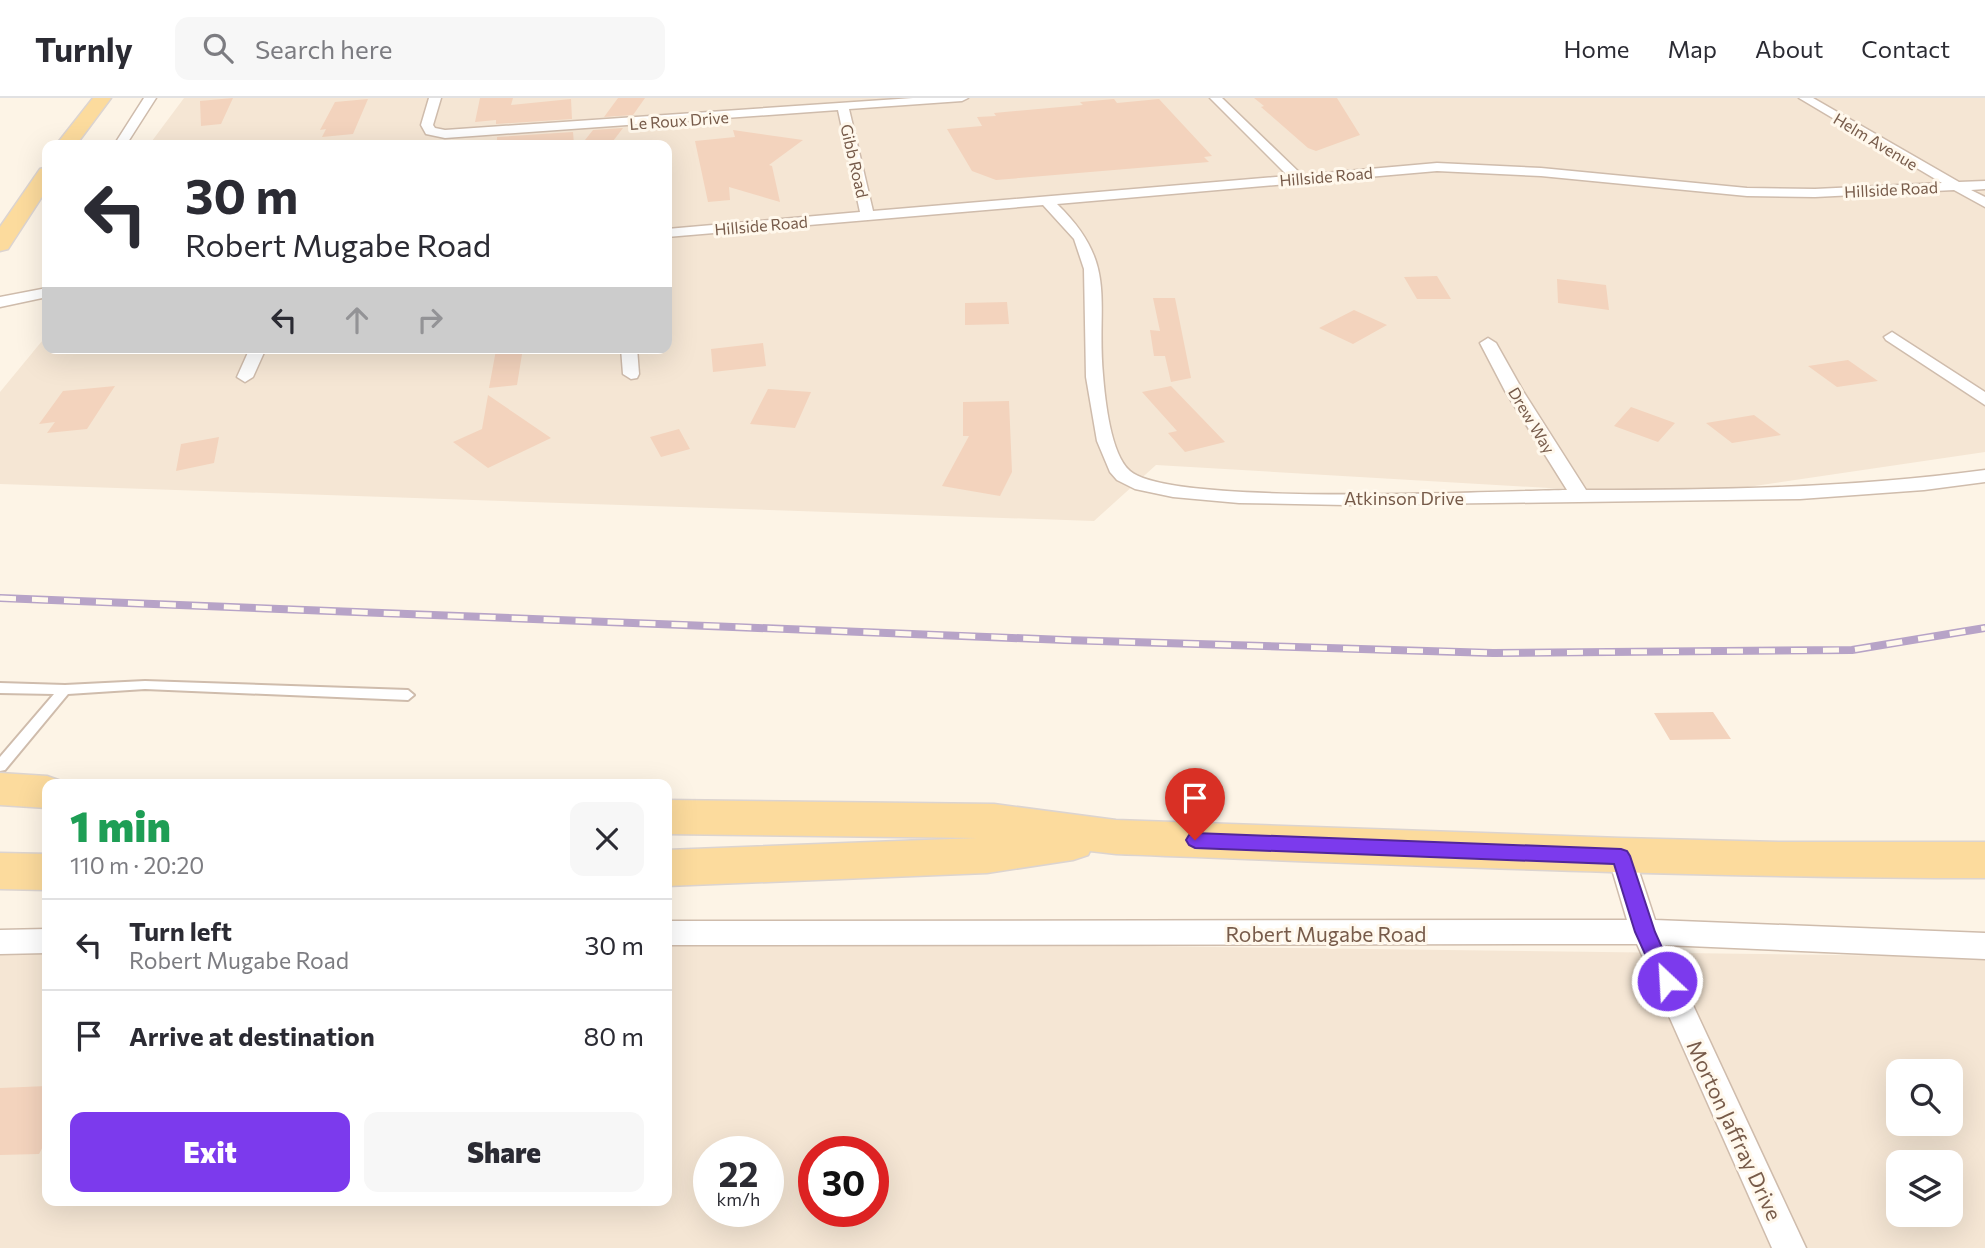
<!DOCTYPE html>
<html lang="en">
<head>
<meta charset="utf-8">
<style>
	body { margin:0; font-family:Commissioner,sans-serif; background:#f7f7f7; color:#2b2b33; height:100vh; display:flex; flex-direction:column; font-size:26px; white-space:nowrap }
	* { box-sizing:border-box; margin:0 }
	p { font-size:23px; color:#7c7c81 }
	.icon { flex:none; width:38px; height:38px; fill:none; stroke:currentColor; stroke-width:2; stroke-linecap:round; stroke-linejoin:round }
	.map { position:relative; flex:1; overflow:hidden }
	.panel { position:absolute; left:42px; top:681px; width:630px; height:427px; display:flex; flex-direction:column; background:#fff; border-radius:14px; box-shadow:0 7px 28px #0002 }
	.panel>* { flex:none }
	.guide { position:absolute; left:42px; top:42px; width:630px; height:214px; border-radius:14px; box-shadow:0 7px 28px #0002; background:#fff; color:#2b2b33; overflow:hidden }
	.controls { position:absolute; left:1886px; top:961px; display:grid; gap:14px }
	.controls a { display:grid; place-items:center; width:77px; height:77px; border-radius:14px; background:#fff; box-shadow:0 7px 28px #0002; font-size:35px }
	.speed { position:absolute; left:693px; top:1038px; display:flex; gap:14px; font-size:35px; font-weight:700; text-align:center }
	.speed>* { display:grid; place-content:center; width:91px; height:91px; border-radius:50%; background:#fff; box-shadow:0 7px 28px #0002; line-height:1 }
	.speed small { font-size:18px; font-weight:400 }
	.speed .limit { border:10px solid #d22; background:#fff; color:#111 }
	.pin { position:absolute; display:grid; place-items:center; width:60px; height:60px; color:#fff; margin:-72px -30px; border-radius:50% 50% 50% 0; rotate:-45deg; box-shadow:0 0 7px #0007 }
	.pin .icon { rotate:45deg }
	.me { position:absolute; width:77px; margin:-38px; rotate:335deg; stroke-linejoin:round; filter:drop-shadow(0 0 5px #0008) }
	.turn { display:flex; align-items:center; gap:24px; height:147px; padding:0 28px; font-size:32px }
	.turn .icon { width:91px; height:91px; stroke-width:2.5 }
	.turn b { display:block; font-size:49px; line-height:60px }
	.lanes { display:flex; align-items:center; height:66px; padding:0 28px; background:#0003; justify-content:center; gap:35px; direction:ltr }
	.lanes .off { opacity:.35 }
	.round { display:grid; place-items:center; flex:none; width:74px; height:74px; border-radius:14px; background:#f7f7f7 }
	.overview { display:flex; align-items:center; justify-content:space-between; height:119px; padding:0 28px }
	h1 { font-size:42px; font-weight:800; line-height:52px; color:#1e9e55 }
	.primary-button { display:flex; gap:14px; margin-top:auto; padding:14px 28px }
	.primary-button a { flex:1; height:80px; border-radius:14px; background:#7c3aed; color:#fff; font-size:28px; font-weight:800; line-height:80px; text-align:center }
	.primary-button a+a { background:#f7f7f7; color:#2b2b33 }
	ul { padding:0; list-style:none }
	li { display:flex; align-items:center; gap:21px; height:91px; padding:0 28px; border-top:2px solid #e1e1e2 }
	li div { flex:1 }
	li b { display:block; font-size:26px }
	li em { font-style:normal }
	header { display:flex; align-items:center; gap:42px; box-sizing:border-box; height:98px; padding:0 35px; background:#fff; border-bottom:2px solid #e1e1e2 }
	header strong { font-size:33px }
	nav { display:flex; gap:38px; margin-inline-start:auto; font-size:24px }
	.search { width:490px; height:63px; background:#f7f7f7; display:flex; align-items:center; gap:18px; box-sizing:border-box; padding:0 24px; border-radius:14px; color:#7c7c81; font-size:26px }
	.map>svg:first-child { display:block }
</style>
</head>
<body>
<header>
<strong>Turnly</strong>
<div class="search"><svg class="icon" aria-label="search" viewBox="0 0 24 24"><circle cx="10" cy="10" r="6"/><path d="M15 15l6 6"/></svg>Search here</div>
<nav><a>Home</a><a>Map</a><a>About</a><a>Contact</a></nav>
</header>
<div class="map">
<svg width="1985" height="1150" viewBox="0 0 1985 1150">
	<rect width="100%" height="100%" fill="#fdf4e6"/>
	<path fill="#f5e6d4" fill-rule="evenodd" d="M184,0H1985V354L1686,398L1156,367L1094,423L0,386V294L47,237V250H667V47H149Z
		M0,833L47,834V1102H667V842L1985,859V1150H0ZM1899,973H1951V1026H1899ZM709,1054H768V1113H709ZM814,1054H873V1113H814ZM1899,1064H1951V1116H1899Z"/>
	<path fill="#f3d3bd" d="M233,0L221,26L201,28L200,3Z
		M480,0H513L511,7L571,1L572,21L496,26V22L475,24Z
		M618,0H645L633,17L604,19Z
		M1254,0H1337L1360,37L1316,53L1308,50L1261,9L1264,8Z
		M368,1L353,36L322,39L326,31L320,32L335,4Z
		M1114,1L1117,5L1159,1L1212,58L1204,59L1209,64L996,82L972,73L947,31L982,28L977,19L996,18L994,15L1083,7L1080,4Z
		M623,30L610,47H581L593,32Z
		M733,32L803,42L769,67L772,68L780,104L729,89L730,102L708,104L695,43L735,39Z
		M573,34L574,47H497V39Z
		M1437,178L1451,201H1417L1404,179Z
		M1557,181L1606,187L1609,212L1558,205Z
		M1153,200H1175L1191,280L1171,284L1165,258H1154L1150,232L1160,233Z
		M1007,204L1009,226L965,227V205Z
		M1354,212L1387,227L1353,246L1319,230Z
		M763,245L766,268L713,274L711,251Z
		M523,250L517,287L489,290L496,252Z
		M1848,262L1878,283L1837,289L1808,268Z
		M115,288L87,331L47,335L55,324L39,326L63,293Z
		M1171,288L1225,344L1185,354L1168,335L1177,333L1142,294Z
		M768,291L811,294L795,330L750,326Z
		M488,297L551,340L488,370L453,344L482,331Z
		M1009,303L1012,374L1000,398L942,388L969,338H963V304Z
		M1631,309L1675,325L1658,344L1614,328Z
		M1754,317L1781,337L1732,345L1706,325Z
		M679,331L690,351L661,359L650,339Z
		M219,339L214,365L176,373L181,346Z
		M1713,614L1731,641L1670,642L1654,615Z
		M47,988V1041L39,1056L0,1057V990Z"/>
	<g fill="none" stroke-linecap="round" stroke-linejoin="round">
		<defs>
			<path id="lane" d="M145,583L408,592L414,597L408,602L145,591L68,596L5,672L0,673V659L54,596L0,595V585L65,587Z"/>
			<path id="street" d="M144,0H156L126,47H114Z
				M429,0H441L433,27L435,30L445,32L913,0H968L962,3L849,11L873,113L1288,78L1210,0H1222L1302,77L1437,65L1541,70L1747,90L1815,91L1942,85L1799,0H1813L1959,84L1985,83V91L1971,92L1985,99V109L1954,92L1815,99L1747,98L1541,78L1437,73L1057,106C1119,166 1096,202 1103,277C1105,302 1111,357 1130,373C1171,409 1496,393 1567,392L1505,293L1480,245L1488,240L1496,245L1523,293L1586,392C1720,392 1852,390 1985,372V384L1924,392L1800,401L1346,407L1239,405L1173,399L1135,391L1117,382L1110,374L1097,343L1086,279L1084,171L1074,141L1043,107L667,139V131L860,114L838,12L445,40L426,36L421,27Z
				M47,190V199L0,209V199Z
				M1892,234L1985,294V307L1886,242L1884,239Z
				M250,250H266L253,279L245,284L237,279Z
				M621,250H637L639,276L637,280L631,281L623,276Z
				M1621,747L1630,750L1634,758L1655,822L1985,835V861L1665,847L1806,1150H1772L1637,846L667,847V823L1627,822L1608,758L1612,750Z
				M47,831V855L0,856V832Z"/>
			<path id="primary" d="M93,0H111L76,47H56Z
				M47,69V91L8,151L0,153V129L40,71Z
				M0,675L47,678L61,683L63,686H47V710L0,707Z
				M667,702L994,706L1116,722L1621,740L1779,744H1985V780C1695,780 1406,767 1116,756L1090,753L1088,757L1073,762L987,775L667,788V752L977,740L667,736Z
				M0,755L47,756V792L0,791Z"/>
		</defs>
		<use href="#lane" stroke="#cfbcac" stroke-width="4"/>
		<use href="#street" stroke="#cfbcac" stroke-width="3"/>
		<use href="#primary" stroke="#dcd4d0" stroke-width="3"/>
		<use href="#lane" fill="#fff" fill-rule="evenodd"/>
		<use href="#street" fill="#fff" fill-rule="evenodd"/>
		<use href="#primary" fill="#fcdb9d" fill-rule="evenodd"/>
		<defs>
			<path id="rail" d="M0,500L1065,542L1493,555L1852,552L1985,530"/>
		</defs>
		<use href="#rail" stroke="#b7a3c7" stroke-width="8"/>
		<use href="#rail" stroke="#fff8ec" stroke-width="5" stroke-dasharray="16" stroke-linecap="butt"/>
	</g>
	<path fill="#7c3aed" stroke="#51269a" stroke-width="2" d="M1195,735L1621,751L1627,753L1630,758L1655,834L1677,883L1674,889L1667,892L1660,889L1635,834L1614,766L1195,750L1189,747L1186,742L1189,737Z"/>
	<g text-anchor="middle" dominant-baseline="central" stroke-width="6" stroke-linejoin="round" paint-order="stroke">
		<g font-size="16" fill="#775b4a" stroke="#fff8ec">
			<text transform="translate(679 22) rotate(-4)">Le Roux Drive</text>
			<text transform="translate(1876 43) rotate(31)">Helm Avenue</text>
			<text transform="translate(855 63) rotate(77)">Gibb Road</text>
			<text transform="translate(1326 78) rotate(-5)">Hillside Road</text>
			<text transform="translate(1891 91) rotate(-3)">Hillside Road</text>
			<text transform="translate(761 127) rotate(-5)">Hillside Road</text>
			<text transform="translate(1532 322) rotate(59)">Drew Way</text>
		</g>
		<g font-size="18" fill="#775b4a" stroke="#fff8ec">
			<text x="1404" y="400">Atkinson Drive</text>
		</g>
		<g font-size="21" fill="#775b4a" stroke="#fff8ec">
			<text x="1326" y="835">Robert Mugabe Road</text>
			<text transform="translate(1735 1032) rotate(65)">Morton Jaffray Drive</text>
		</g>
	</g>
</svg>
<div class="controls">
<a><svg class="icon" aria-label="search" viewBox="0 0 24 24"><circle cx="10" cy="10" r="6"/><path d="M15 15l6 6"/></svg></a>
<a><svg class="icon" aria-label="layers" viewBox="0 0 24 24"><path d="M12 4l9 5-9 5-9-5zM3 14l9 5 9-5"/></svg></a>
</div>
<div class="speed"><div>22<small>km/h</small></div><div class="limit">30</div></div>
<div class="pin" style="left:1195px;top:742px;background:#d93025"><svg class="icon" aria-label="arrive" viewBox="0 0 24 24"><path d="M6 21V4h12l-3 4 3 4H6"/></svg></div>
<svg class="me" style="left:1667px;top:883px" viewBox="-20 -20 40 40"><circle r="17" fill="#7c3aed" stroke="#fff" stroke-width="3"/><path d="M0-11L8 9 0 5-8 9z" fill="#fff"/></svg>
<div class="guide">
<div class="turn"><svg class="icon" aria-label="left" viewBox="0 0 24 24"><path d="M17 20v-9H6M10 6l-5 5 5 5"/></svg><div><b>30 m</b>Robert Mugabe Road</div></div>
<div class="lanes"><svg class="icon" aria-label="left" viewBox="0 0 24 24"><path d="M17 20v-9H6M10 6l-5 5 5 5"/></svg><svg class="icon off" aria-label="ahead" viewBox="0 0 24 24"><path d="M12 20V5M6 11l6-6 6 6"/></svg><svg class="icon off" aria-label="right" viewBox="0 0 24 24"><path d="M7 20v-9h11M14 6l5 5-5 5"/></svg></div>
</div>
<section class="panel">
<div class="overview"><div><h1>1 min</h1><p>110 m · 20:20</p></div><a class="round"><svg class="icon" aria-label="close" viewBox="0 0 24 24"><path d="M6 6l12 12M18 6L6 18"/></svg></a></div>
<ul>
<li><svg class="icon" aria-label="left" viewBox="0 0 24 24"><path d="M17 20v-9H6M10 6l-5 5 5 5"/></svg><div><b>Turn left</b><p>Robert Mugabe Road</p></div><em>30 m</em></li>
<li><svg class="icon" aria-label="arrive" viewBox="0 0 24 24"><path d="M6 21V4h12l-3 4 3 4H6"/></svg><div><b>Arrive at destination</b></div><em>80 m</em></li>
</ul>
<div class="primary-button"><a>Exit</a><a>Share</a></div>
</section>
</div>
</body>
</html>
